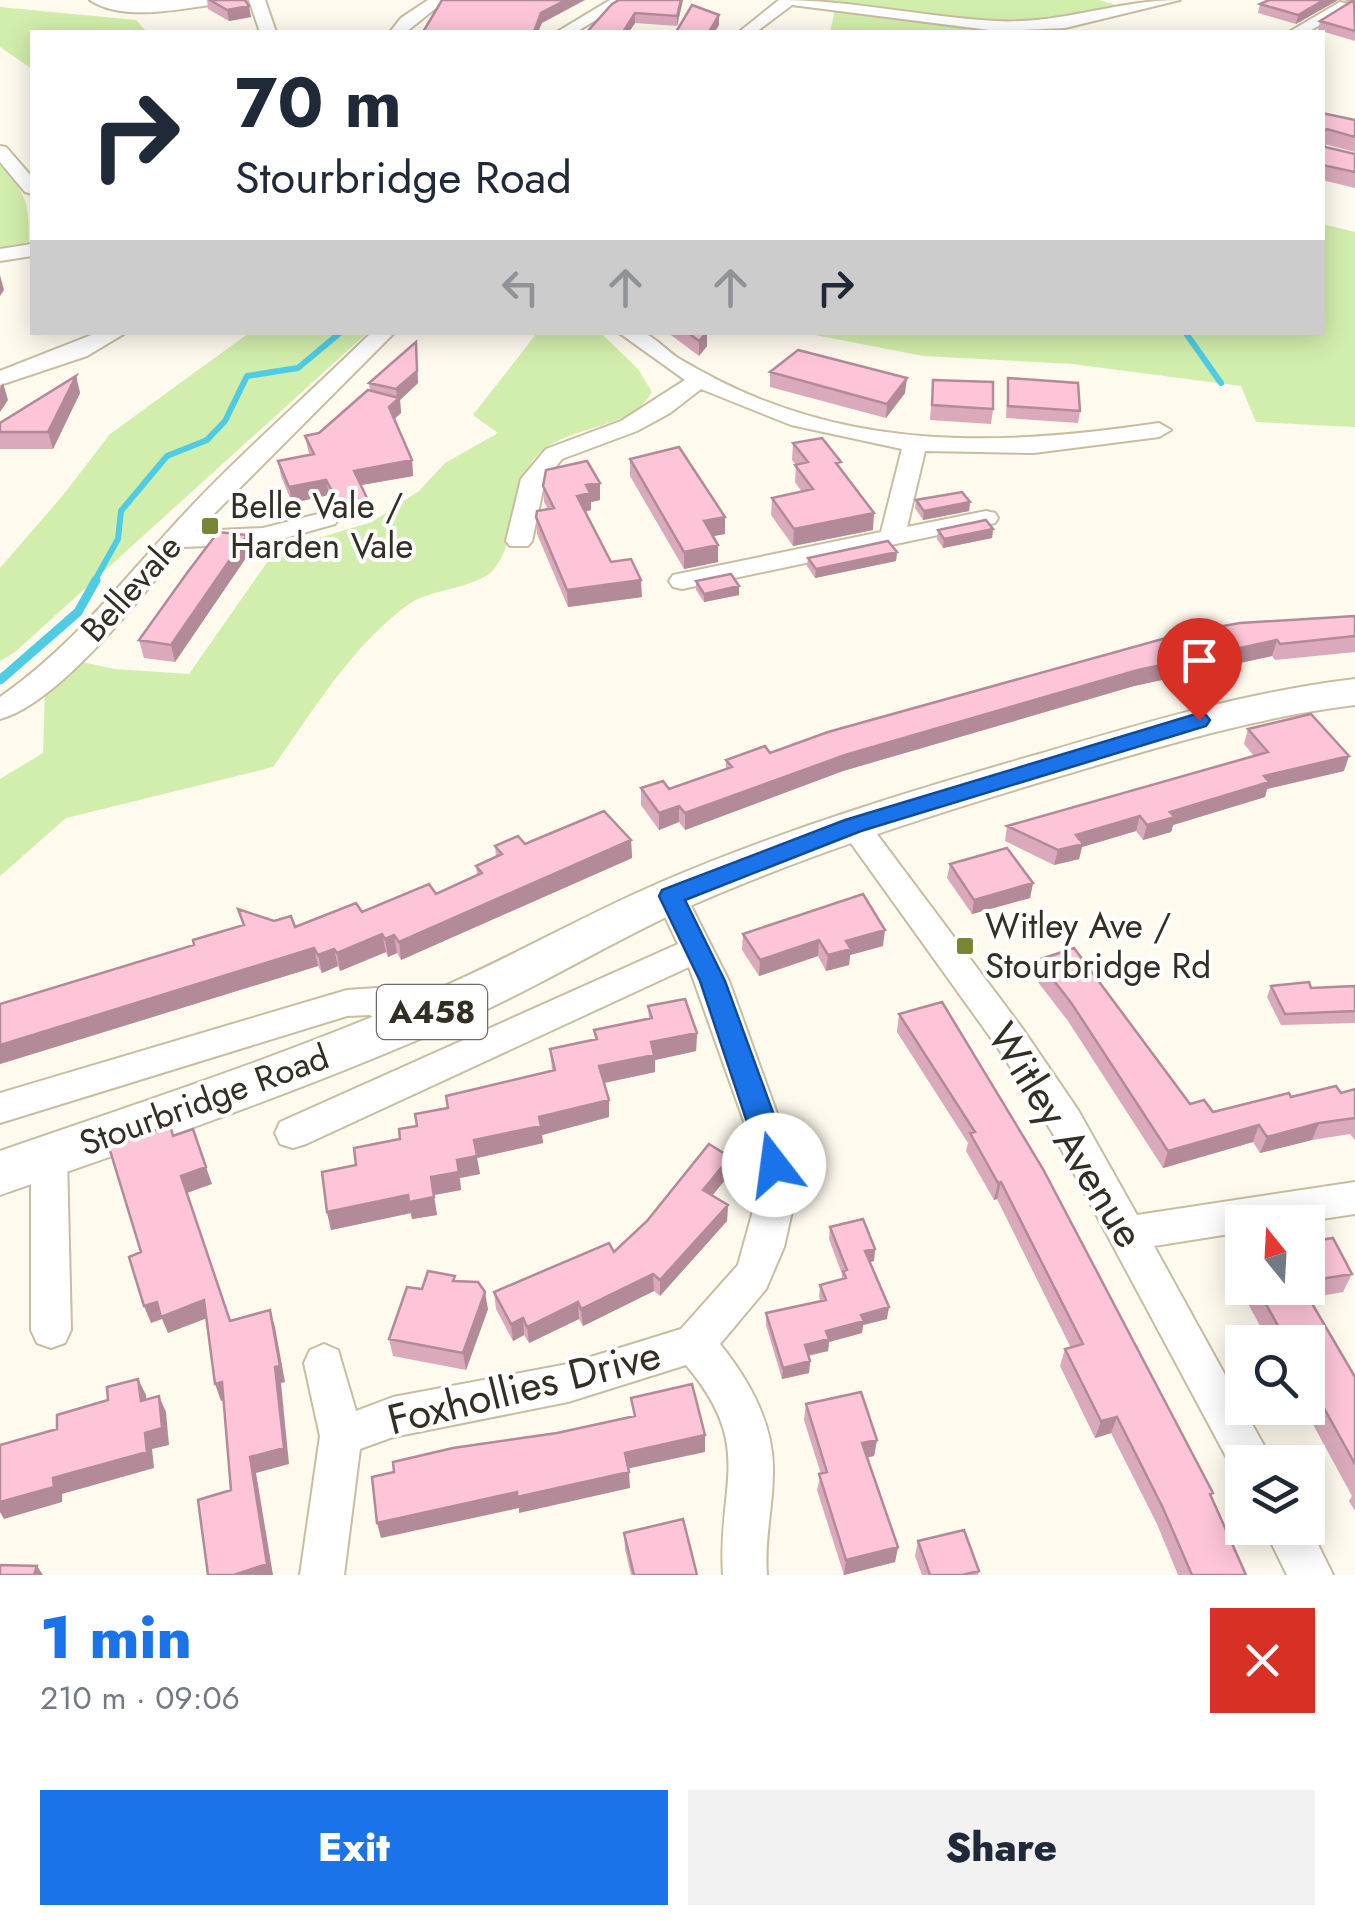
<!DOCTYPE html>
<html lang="en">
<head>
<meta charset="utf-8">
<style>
	body { margin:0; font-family:Jost,sans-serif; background:#f2f2f3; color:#1f2937; height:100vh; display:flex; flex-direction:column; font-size:38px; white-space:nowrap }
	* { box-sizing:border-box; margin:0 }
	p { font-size:32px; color:#747a83 }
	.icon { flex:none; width:55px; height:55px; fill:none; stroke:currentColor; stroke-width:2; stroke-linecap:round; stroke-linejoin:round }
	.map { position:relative; height:1575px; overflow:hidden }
	.drawer { display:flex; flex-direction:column; background:#fff; flex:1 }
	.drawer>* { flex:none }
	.banner { position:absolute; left:30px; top:30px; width:1295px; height:305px; border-radius:0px; box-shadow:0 5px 25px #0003; background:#fff; color:#1f2937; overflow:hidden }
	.needle { width:65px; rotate:342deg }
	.tools { position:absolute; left:1225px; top:1205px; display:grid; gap:20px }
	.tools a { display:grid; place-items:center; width:100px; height:100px; border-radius:0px; background:#fff; box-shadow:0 5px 25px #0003; font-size:50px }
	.pin { position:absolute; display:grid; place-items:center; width:85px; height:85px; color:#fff; margin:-102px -42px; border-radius:50% 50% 50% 0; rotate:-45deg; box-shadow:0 0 10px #0007 }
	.pin .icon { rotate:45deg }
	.me { position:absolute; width:110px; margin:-55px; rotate:345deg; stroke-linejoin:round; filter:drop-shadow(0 0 8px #0008) }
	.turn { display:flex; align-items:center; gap:35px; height:210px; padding:0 40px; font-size:45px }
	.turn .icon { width:130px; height:130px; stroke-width:2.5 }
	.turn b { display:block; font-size:70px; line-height:85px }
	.lanes { display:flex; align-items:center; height:95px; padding:0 40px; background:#0003; justify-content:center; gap:50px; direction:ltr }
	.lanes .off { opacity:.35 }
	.round { display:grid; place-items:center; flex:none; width:105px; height:105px; border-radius:0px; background:#f2f2f3 }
	.head { display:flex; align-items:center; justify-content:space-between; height:170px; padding:0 40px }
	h1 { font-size:60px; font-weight:800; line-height:75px; color:#1a73e8 }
	.primary-button { display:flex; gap:20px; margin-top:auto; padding:20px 40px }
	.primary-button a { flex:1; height:115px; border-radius:0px; background:#1a73e8; color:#fff; font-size:40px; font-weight:800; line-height:115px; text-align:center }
	.primary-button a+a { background:#f2f2f3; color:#1f2937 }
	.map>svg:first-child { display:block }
</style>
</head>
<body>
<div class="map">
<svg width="1355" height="1575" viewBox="0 0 1355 1575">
	<rect width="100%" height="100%" fill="#fefaee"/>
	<path fill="#d2eeac" d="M817,0H1099L1119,6L1061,19L1001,22Z
		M0,7L136,20L147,32H32V69L0,47Z
		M835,10L985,29L1078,27L1050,32H830Z
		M0,165C29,195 29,206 29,246L0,250Z
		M1323,224L1355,232V427L1256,422L1241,386L1072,364L923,356L805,333L1322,332Z
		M249,333H367L15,652L0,661V568L64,494L110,434Z
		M537,333H601L638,369L652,392C630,431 572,424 541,452C508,481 522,535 493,570C477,588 430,589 409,604C352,645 313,711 273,767L66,818L0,876V779L43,753L45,690L69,659L114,669L189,674L275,551L372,522L419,491L445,463L498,433L473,415Z"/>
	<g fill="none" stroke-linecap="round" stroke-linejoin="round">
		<path stroke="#4dcce4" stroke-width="6" d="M1185,332L1221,383
			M94,582L118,539L121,511L167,456L207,440L225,421L247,376L298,368L341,332"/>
		<path stroke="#4dcce4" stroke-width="9" d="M0,680L78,612L96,580"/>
		<defs>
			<path id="minor" d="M90,0H218L210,5C175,10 121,21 90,0Z
				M249,0H265L276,32H260Z
				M428,0H446L406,32H390L401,18Z
				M610,0H629L576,32H557Z
				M779,0C852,0 923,17 995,21C1059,25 1117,0 1180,0L1065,28L997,31L792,5L756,32H739Z
				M1340,2L1353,5L1308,32H1289Z
				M0,146L6,147L32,177V194L25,192L0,162Z
				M32,244V256L0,261V249Z
				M99,332H127L87,356L0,385V371Z
				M372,332H395L197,531L263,528L326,512L338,519L335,524L264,544L181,547C144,595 58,704 0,719V697C65,652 112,594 164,536C228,464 303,400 372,332Z
				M618,332C624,332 634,331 641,332C653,335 667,351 678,358C705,374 732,388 760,399C890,451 1024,443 1159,423L1171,430L1159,437L1034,453L925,451L907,527L986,511L995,513L998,518L995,523L682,589L673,587L669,581L673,575L881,532L902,449L791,425L701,389L670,413L637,431L562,459L545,480L532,541L528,546H510L506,541L521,479L546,449L621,421L685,380Z
				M853,814L864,817L1022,1028L1078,1110L1137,1215L1355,1182V1214L1302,1222H1242V1232L1154,1246L1273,1462H1242V1479L1237,1477L1052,1132L998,1048L838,825L842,817Z
				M671,884L682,888L729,981L787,1141L797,1189L784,1247L766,1289L720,1344C749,1380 774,1424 773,1472C773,1507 764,1540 767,1575H723C717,1484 756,1448 686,1365L568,1402L393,1437L360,1449L344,1575H300L320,1436L304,1363L310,1350L324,1344L338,1350L356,1411L393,1397L568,1364L681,1329L738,1265L759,1189L751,1141L689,967L306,1144L293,1148L280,1144L275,1133L280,1122L678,944L655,896L660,888Z
				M377,988C394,993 414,1007 422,1023L417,1033C397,1039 386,1027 370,1015L347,1016L0,1123V1093L347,990Z
				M49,1142L62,1146L67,1157L71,1330L65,1343L51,1348L37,1343L31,1330V1157L36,1146Z
				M1308,1524L1333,1575H1287L1264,1528H1308Z"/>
			<path id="highway" d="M1355,679V705C1250,718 1155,748 1054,778C931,815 808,854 690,906C619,938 552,979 481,1012C325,1083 162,1139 0,1195V1151C150,1099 302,1050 447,985C519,953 587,914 659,883C782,830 910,791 1039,754C1144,723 1246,692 1355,679Z"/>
		</defs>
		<use href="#minor" stroke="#c8bda1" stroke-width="4"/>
		<use href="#highway" stroke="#c8bda1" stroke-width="4"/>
		<use href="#minor" fill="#fff" fill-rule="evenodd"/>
		<use href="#highway" fill="#fff" fill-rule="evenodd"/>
	</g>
	<path fill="#daa9bb" d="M207,0H245L251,17L229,21L208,9Z
		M683,0L677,26L635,23L629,32H587L612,4Z
		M1338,0L1296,24L1258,13L1260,4Z
		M1344,0H1355V41L1318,30L1320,21L1350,3Z
		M1322,113L1355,120V152L1324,144L1325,147L1355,154V188L1322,180Z
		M667,332H707V346L699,356Z
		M416,342L418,383L400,400L401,413L394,419L412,460L413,476L361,485L367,498L370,514L341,520L329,495L292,503L281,476L278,461L309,454L305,436L319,433L370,391L369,383Z
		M770,372L905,393L886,418L770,387Z
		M76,376L80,393L53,449H0V423Z
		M1008,378L1080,411L1078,423L1006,418Z
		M933,380L993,409L991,424L930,420Z
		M793,443L840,469L873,530L793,546L771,515L772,498L802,492L795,482L796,465L792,460Z
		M630,459L725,517V534L713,536L718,545V562L684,569L630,476Z
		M543,486L600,500L591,502V510L585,512L611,562L642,597L568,607L537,534L536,517L548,509L544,502Z
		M916,500L970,502L969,511L923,520L915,508Z
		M993,529L992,538L943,548L937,539L938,530Z
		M247,535L250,552L175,662L144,658L139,640Z
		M897,552L896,561L815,578L807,566L808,558Z
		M696,581L739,586V595L704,602L696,590Z
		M1355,616V652L1275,660L1272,656L1134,686L843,771L685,830L679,822L659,830L641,805V788L669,789L726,769V760L770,753Z
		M1248,729L1344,771L1267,789L1265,797L1173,825L1171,832L1143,840L1136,831L1082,847L1079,859L1054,865L1005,841L1007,826L1254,756L1244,744Z
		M631,840L632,858L401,960L397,953L388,957L386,952L340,971L338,966L322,973L318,966L0,1064V1004L194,945L243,925L238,909L295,927L436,894L477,875L476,866L496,857L495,846Z
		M950,864L1033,883L1030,898L972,914L947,878Z
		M743,934L883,946L850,955L849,965L826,971L818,956L759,976L742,950Z
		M1038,960L1190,1104L1213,1112L1291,1097L1341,1093L1355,1089V1140L1350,1134L1312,1140L1260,1153L1253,1142L1163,1168L1068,1021L1034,977Z
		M1271,986L1311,988L1355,986V1023L1281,1025L1267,997Z
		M648,1006L697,1033L696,1051L655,1060V1072L604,1083L609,1100V1117L542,1135L543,1143L477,1158L480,1174L460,1178L461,1190L434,1195L437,1215L412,1219L411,1213L331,1230L327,1212L356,1165L447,1108L552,1070L550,1049L595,1040L594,1030L649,1019Z
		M899,1014L1213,1493L1211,1497L1246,1575H1178L1157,1524L1111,1433L1095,1438L1060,1366L1065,1349L1071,1348L997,1199L994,1200L966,1151L968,1143L897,1032Z
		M730,1157V1174L712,1195L728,1205L727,1221L660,1296L654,1291L583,1326L579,1319L529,1343L524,1335L513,1341L496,1309L494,1292L614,1252Z
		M830,1227L875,1249L874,1261L870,1262L887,1319L863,1325L862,1333L829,1342L828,1351L809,1356L810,1361L809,1373L782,1379L766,1325V1313L821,1301L819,1297L820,1285L842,1279V1274L829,1239Z
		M1308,1242L1352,1274L1343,1292L1309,1298L1355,1377V1511L1349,1501L1352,1496L1304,1408H1308V1342H1269L1230,1271L1238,1253L1242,1252V1288H1308Z
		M456,1281L488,1309L466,1370L393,1356L389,1339L422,1289Z
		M806,1404L877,1440L874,1456L867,1457L898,1547L895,1562L844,1575L817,1490L821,1474L804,1420Z
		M624,1533L697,1575H631L625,1549Z
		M918,1541L979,1571L978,1575H922L915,1556Z"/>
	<path fill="#b28a98" d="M566,0H585L542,23L538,32H534L541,13Z
		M681,0H683L677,26V16Z
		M1324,0H1338L1296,24L1298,15Z
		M249,6L251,17L229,21L227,10Z
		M635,13V23L629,32H623Z
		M719,15V25L715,32H709Z
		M0,275L4,290L0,296Z
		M707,332V346L699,356V341Z
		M416,342L418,383L400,400L401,413L391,422L389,407L397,400L396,389Z
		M76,376L80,393L53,449L48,432Z
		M907,378L905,393L886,418L887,404Z
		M3,383L8,400L0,412V388Z
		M412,460L413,476L356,486L354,471Z
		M326,480L329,495L292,503L289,487Z
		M600,483V500L591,502V510L578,513L577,496L586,485Z
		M367,498L370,514L341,520L339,504Z
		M970,502L969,511L923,520L924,511Z
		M874,513L873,530L793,546L794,529Z
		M725,517V534L703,538L704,521Z
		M993,529L992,538L943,548L944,539Z
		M247,535L250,552L175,662L171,645Z
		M718,545V562L684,569V552Z
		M897,552L896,561L815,578L816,569Z
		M641,580L642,597L568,607L567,590Z
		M739,586V595L704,602V594Z
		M1277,640L1272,656L1134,686L843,771L685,830V813L845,755L1138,670Z
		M1349,756L1344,771L1267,789L1265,797L1173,825L1171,832L1143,840L1147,825L1170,812L1264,776Z
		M679,806V822L659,830V813Z
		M1140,816L1136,831L1082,847L1079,859L1054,865L1058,850L1076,835Z
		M631,840L632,858L401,960L399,942Z
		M1033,883L1030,898L972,914L974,900Z
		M885,930L883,946L850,955L849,965L826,971L828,955L846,941Z
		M382,934L386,952L340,971L337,953Z
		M394,935L397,953L388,957L385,939Z
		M819,940L818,956L759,976L760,960Z
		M314,948L318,966L0,1064V1045Z
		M334,949L338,966L322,973L318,955Z
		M697,1033L696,1051L655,1060V1072L599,1084V1066L651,1042Z
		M609,1100V1117L542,1135L543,1143L477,1158L480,1174L460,1178L457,1160L474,1140L539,1117Z
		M1319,1123L1312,1140L1260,1153L1267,1137Z
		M1259,1125L1253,1142L1163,1168L1168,1151Z
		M730,1157V1174L703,1207V1190Z
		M206,1167L212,1184L187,1193L181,1176Z
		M459,1172L461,1190L434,1195L431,1177Z
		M1001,1182L997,1199L994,1200L998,1183Z
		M408,1195L434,1197L437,1215L412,1219L411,1213L331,1230L327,1212Z
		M728,1205L727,1221L660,1296V1280Z
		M875,1249L874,1261L864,1264L865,1251Z
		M653,1274L654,1291L583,1326L581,1309Z
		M485,1292L488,1309L466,1370L463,1353Z
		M204,1300L210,1317L168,1333L162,1319L151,1323L144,1306L157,1302Z
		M578,1302L579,1319L529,1343L527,1327Z
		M889,1307L887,1319L863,1325L862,1333L829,1342L828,1351L804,1356L805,1345L826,1331L861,1315Z
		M270,1310L275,1327L285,1382L281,1383L289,1464L256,1473L273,1575H234Z
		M523,1318L524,1335L513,1341L511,1324Z
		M810,1361L809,1373L782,1379L783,1368Z
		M138,1379L146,1395L148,1417L141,1401Z
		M222,1382L228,1399L221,1401L215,1384Z
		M159,1396L166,1412L169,1445L152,1449L154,1468L62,1494V1502L4,1519L0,1512V1502L145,1433Z
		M1117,1417L1111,1433L1095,1438L1101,1421Z
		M705,1435V1452L626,1469L625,1453Z
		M877,1440L874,1456L860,1459L862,1443Z
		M629,1472L630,1488L519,1513V1508L381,1538L377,1523L517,1492Z
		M898,1547L895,1562L844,1575L846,1560Z
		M37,1566L43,1575H34Z"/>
	<path fill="#fec5d9" stroke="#b28a98" stroke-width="2.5" d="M210,0H245L249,6L227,10Z
		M442,0H566L541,13L534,32H423Z
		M619,0H681L677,16L635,13L623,32H587L612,4Z
		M1269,0H1324L1298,15L1260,4Z
		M1354,0L1355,31L1320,21Z
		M692,5L719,15L709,32H676Z
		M1322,113L1355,120V137L1327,129L1322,132Z
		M1322,136L1325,147L1355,154V172L1322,165Z
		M687,332H707L699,341Z
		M416,342L417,371L396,389L369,383Z
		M798,350L907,378L887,404L770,372Z
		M76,376L48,432H0V423Z
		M1008,378L1078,383L1080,411L1008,406Z
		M933,380L993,382V409L932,405Z
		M368,390L399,398L389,407L412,460L354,471L367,498L339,504L326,480L289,487L278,461L314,454L305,436L319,433Z
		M822,438L841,462L836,463L874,513L794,529L772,498L813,489L795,465L808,462L793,443Z
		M679,447L725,517L704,521L718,545L684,552L630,459Z
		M587,461L600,483L586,485L590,493L577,496L611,562L631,559L641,580L567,590L536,517L537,511L554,508L543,486L546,470Z
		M962,492L970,502L924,511L916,500Z
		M986,520L993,529L944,539L938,530Z
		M218,532L247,535L171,645L139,640L187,573Z
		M888,541L897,552L816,569L808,558Z
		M731,574L739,586L704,594L696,581Z
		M1355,616V636L1280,644L1277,640L1138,670L845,755L685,813L679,806L659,813L641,788L663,781L669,789L732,767L726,760L765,746L770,753L828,732L1184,633L1240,623Z
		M1311,714L1349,756L1264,776L1269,782L1170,812L1175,817L1147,825L1140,816L1076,835L1083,844L1058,850L1007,826L1268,752L1248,729Z
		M604,811L631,840L399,942L394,935L385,939L382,934L337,953L334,949L318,955L314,948L0,1045V1004L194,945L193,940L244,925L238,909L274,921L291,916L295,927L356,903L362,912L429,884L436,894L482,873L476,866L502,854L495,846L518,836L525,844Z
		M1007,848L1033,883L974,900L950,864Z
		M863,894L885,930L846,941L851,949L828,955L819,940L760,960L743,934Z
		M1074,948L1190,1104L1204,1100L1213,1112L1289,1093L1291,1097L1336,1086L1341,1093L1355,1089V1118L1319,1123L1267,1137L1259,1125L1168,1151L1072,1004L1038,960Z
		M1309,982L1311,988L1355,986V1011L1285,1014L1271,986Z
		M685,999L697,1033L651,1042L654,1055L599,1066L609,1100L539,1117L541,1126L474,1140L477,1156L457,1160L459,1172L431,1177L434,1197L409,1202L408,1195L327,1212L322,1172L356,1165L354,1148L400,1139L399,1129L417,1126L415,1114L448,1108L446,1096L555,1070L550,1049L597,1039L594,1030L652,1018L648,1006Z
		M942,1002L1043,1169L1213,1493L1210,1494L1246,1575H1192L1163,1508L1117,1417L1101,1421L1065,1349L1083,1344L1001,1182L998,1183L970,1133L975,1132L899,1014Z
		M170,1125L173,1136L193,1129L206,1167L181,1176L230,1321L270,1310L280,1366L275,1367L284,1448L250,1457L267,1564L234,1575H208L198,1500L231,1490L222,1382L215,1384L204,1300L161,1317L157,1302L144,1306L129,1257L141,1252L109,1147Z
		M709,1144L730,1157L703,1190L728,1205L660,1280L653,1274L581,1309L578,1302L527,1327L523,1318L511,1324L494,1292L609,1243L614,1252L647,1221Z
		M863,1219L875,1249L865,1251L889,1307L861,1315L864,1321L826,1331L829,1339L805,1345L810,1361L783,1368L766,1313L826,1300L820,1285L846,1278L843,1271L847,1270L830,1227Z
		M1333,1238L1352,1274L1308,1281V1242Z
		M428,1271L455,1276L453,1281L478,1282L485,1292L463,1353L389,1339L407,1287L422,1289Z
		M1257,1288H1303L1355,1377V1464L1308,1379V1342H1287Z
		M138,1379L141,1401L159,1396L162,1428L145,1433L147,1452L53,1478L54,1487L0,1502V1445L57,1429V1415L108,1400L107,1387Z
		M692,1384L705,1435L625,1453L629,1472L517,1497V1492L377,1523L372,1477L394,1472L393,1462L453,1448L557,1433L635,1416L631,1398Z
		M861,1392L877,1440L862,1443L898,1547L846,1560L819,1474L827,1472L806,1404Z
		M683,1519L697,1575H634L624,1533Z
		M964,1530L979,1571L962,1575H930L918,1541Z
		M0,1565L37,1566L34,1575H0Z"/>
	<path fill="#1a73e8" stroke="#114b97" stroke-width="2.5" d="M1199,713L1206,715L1210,720L1206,726L861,831L685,900L725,981L783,1140L788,1165L783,1173L774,1177L764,1173L700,981L659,896L662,890L845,820Z"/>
	<g fill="#788634" stroke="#fff" stroke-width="4">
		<rect x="200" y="516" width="20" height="20" rx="5"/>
		<rect x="955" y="936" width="20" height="20" rx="5"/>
	</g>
	<g text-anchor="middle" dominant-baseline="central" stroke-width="8" stroke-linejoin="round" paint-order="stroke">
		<rect fill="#fff" stroke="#716d66" stroke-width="2.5" x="377" y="985" width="110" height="54" rx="8"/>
		<g font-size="32" font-weight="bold" fill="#342f24">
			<text x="432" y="1012">A458</text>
		</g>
		<g font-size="35" fill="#342f24" stroke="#fff" text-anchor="start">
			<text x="230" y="506">Belle Vale /<tspan x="230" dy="40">Harden Vale</tspan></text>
			<text x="985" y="926">Witley Ave /<tspan x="985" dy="40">Stourbridge Rd</tspan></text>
		</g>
		<g font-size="35" fill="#342f24" stroke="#fff">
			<text transform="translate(131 588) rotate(-48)">Bellevale</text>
			<text transform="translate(204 1100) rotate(-20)">Stourbridge Road</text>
		</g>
		<g font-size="42" fill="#342f24" stroke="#fff">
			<text transform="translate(1066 1135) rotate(58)">Witley Avenue</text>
			<text transform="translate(524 1387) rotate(-14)">Foxhollies Drive</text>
		</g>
	</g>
</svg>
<div class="tools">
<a><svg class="needle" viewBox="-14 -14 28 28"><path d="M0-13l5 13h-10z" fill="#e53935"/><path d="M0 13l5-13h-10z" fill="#747a83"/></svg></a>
<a><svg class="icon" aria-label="search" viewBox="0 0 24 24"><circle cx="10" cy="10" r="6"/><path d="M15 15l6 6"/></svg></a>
<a><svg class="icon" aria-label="layers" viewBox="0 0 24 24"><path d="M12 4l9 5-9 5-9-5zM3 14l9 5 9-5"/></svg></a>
</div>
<div class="pin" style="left:1199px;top:720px;background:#d93025"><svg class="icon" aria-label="arrive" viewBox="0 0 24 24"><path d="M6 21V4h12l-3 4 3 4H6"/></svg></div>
<svg class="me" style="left:774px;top:1165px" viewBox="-20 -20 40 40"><circle r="19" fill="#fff"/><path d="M0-13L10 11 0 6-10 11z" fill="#1a73e8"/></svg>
<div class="banner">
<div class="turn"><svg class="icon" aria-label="right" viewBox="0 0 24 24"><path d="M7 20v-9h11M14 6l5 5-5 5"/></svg><div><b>70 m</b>Stourbridge Road</div></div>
<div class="lanes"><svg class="icon off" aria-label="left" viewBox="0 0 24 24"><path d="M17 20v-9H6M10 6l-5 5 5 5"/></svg><svg class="icon off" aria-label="ahead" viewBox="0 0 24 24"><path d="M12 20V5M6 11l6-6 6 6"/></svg><svg class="icon off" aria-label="ahead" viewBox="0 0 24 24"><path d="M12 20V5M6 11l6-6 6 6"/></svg><svg class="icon" aria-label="right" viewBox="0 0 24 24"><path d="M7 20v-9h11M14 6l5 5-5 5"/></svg></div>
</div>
</div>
<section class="drawer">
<div class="head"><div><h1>1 min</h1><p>210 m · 09:06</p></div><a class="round" style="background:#d93025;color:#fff"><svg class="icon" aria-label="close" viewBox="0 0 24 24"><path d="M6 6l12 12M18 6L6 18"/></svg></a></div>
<div class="primary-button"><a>Exit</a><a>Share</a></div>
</section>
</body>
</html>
